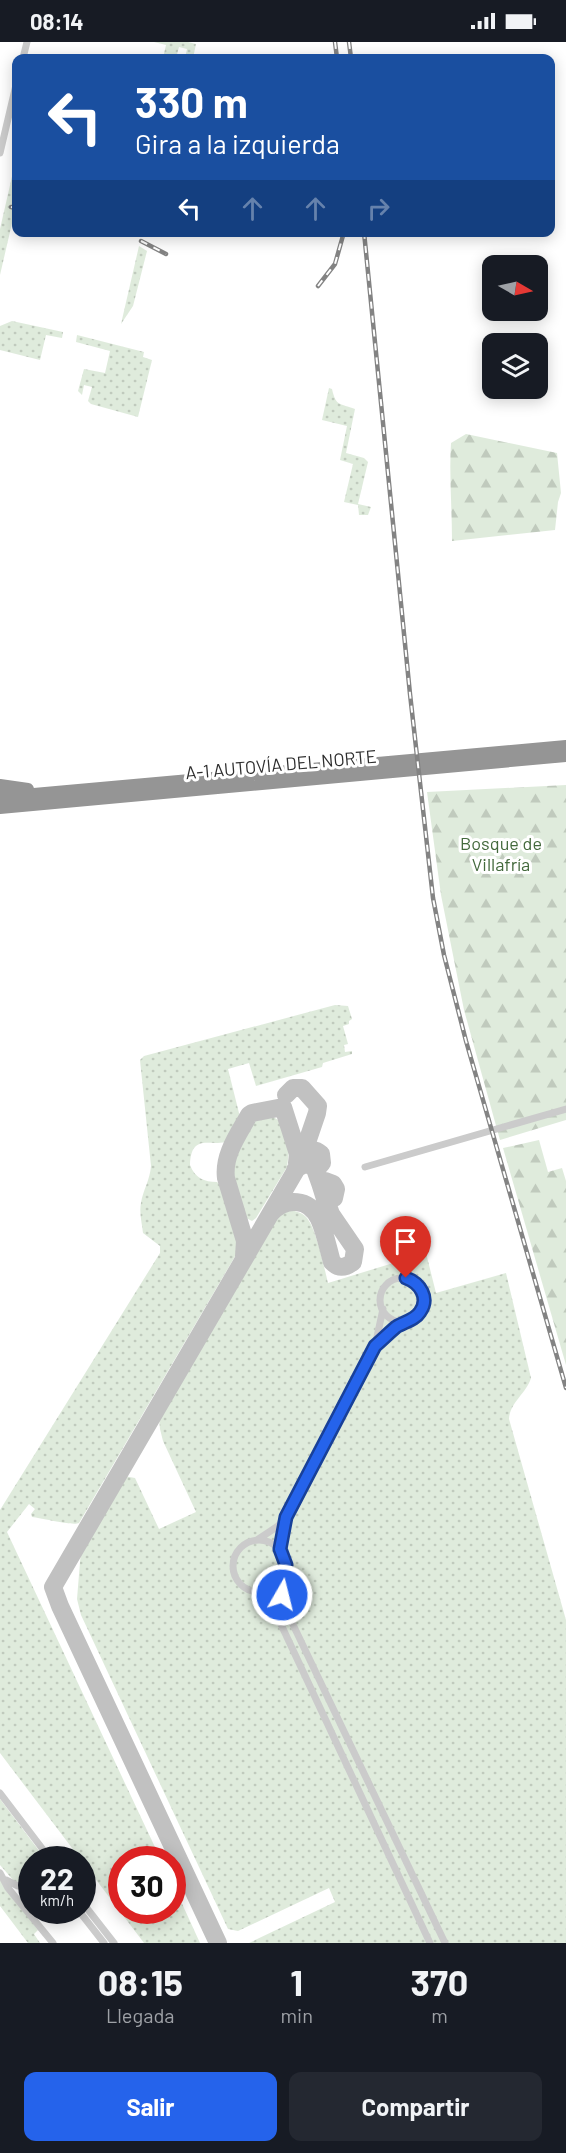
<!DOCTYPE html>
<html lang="es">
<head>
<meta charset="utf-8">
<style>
	body { margin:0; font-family:Barlow,sans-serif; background:#242831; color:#f1f3f6; height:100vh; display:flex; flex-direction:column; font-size:22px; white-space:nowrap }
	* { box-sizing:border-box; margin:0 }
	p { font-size:20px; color:#9ea1a6 }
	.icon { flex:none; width:33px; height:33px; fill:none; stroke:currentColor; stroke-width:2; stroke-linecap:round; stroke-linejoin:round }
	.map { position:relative; height:1901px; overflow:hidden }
	.sheet { display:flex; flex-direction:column; background:#171b24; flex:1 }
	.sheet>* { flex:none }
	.hud { position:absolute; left:12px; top:12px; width:543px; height:183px; border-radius:12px; box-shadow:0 3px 15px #0003; background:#1a4fa0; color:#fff; overflow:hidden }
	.needle { width:39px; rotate:99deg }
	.buttons { position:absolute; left:482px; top:213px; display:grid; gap:12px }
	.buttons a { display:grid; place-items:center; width:66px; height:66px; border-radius:12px; background:#171b24; box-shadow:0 3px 15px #0003; font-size:30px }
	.speed { position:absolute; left:18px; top:1804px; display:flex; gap:12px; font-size:30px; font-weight:700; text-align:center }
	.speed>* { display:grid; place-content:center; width:78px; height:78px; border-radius:50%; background:#171b24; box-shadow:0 3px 15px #0003; line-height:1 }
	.speed small { font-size:15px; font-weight:400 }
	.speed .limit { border:9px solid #d22; background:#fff; color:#111 }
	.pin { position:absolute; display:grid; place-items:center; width:51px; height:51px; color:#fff; margin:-62px -26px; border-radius:50% 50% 50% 0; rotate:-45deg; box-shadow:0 0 6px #0007 }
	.pin .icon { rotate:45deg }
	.me { position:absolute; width:66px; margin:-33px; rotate:8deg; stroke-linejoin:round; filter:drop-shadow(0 0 4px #0008) }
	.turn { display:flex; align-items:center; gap:21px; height:126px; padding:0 24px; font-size:27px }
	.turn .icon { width:78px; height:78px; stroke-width:2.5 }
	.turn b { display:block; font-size:42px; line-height:51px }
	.lanes { display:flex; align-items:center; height:57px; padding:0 24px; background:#0003; justify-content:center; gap:30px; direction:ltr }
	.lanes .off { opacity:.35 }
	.eta { display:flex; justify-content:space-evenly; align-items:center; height:102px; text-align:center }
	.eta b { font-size:36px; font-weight:700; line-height:42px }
	.button { display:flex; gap:12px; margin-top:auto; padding:12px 24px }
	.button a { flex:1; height:69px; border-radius:12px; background:#2563eb; color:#fff; font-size:24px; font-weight:700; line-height:69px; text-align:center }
	.button a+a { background:#242831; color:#f1f3f6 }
	.status { display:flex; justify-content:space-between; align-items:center; height:42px; padding:0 30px; background:#171b24; direction:ltr }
	.status svg { height:16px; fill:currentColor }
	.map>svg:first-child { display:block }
</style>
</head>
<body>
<div class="status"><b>08:14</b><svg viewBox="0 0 49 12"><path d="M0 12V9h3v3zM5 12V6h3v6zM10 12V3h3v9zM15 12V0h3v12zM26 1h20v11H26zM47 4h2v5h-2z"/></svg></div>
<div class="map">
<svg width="566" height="1901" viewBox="0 0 566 1901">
	<defs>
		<pattern id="grass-dots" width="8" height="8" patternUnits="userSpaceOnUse" patternTransform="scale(1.5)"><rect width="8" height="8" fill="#dfebdc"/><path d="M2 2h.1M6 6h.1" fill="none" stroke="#c0cabd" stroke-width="1.8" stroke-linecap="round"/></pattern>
		<pattern id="forest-firs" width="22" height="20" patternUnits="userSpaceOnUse" patternTransform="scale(1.5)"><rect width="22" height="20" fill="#dfebdc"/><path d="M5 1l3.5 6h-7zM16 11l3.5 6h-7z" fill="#c0cabd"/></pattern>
	</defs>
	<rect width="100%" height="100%" fill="#fff"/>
	<path fill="url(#grass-dots)" d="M154,0H188L196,2L193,16H185L187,7L179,5L176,16H163L166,3Z
		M16,117V164L0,233V187Z
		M139,204L147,209L133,264L121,282Z
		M12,279L63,290L62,296L46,293L40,318L0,308V284Z
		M77,293L144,310L143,315L152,318L138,375L91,362L88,359L92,345L84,343L82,353L78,349L84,327L105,331L110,309L76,300Z
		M329,346L332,347C336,365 340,361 355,367L346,411L364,416L368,420L358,462L371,465L368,473H359L358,463L344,460L353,422L340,418L347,384L322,378Z
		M335,963L348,964L352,977L349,979V982L343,984L348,1002L344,1003L345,1010L352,1009V1012L323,1021L322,1025L256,1044L249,1021L228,1027L240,1075L234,1088L225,1100C209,1104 191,1092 190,1123C195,1136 204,1140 217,1140L222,1144L239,1203L237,1211L79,1481C72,1484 42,1476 32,1475L31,1472L35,1467L29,1462L7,1490L161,1818H122V1869H172L173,1842L200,1901H144L0,1711V1468L160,1211V1204L143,1191C142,1181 139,1171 141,1161C143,1148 150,1138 151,1124L140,1018L144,1014Z
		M272,1074L281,1080L289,1109L287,1125L256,1176L252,1179L244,1175L231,1124L232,1118L253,1080Z
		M290,1168C296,1169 303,1171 307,1176C317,1189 324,1225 328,1241L426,1211L436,1251L506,1231L531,1336C526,1352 510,1360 509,1377L566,1578V1901H249L335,1860L329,1846L238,1889L228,1887L81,1573L77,1557L81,1508L124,1434L135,1436L159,1487L196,1470L163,1399L160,1387L159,1376L276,1176L282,1171Z
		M0,1757L46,1818H32L31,1836L24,1841L14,1839L0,1823Z
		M0,1838L38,1888L34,1892L40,1901H28L0,1864Z"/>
	<path fill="url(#forest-firs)" d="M466,392L557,411L561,451L558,460L555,488L452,499C452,466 449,433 451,401Z
		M566,743V1078L500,1098L464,968L441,853L427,750Z
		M539,1098L548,1130L562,1126L566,1139V1323L503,1106Z"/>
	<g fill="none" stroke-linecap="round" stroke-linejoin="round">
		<path stroke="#c1c1c1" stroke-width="18" d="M300,1121C305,1113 311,1103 321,1112L322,1121L316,1128L326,1160L334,1156L336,1147L333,1142L325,1139
			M271,1171C286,1155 309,1156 319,1177C325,1190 328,1206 332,1220C339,1227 345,1226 353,1220L355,1207L331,1172L315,1127C308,1120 303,1122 295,1128
			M244,1214L245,1199L226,1136C223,1113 238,1093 249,1073L252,1071L283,1065L298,1112L297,1121
			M218,1901L60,1564L53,1545L300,1121L317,1071L318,1064L302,1046H293L286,1053"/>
		<path stroke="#cbcbcb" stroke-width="7" d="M23,16L27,0
			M0,111L16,43
			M365,1125L566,1067
			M380 1258a22 22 0 1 1 44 0a22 22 0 1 1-44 0Z
			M377,1302L405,1280
			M233 1524a26 26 0 1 1 52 0a26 26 0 1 1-52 0Z
			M257,1498L278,1484L286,1475L375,1304L383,1267
			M280,1507L286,1475
			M280,1540L282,1553L287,1570L445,1901
			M256,1550L278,1576L430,1901
			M0,1751L51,1818
			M0,1831L8,1846L53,1901
			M6,1838L18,1844L32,1841
			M82,1860L114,1901
			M28,1869L26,1856L32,1842
			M79,1869L104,1901"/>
		<path stroke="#959595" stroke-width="12" d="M0,743L28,747
			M0,755L566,704
			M0,766L566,714"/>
		<defs>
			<path id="rail" d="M335,0L337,16
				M349,0L351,16
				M11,165L16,166
				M364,190L410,652L433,856L444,913L466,999L566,1346
				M141,199L166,212
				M318,244L335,222L344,190"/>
		</defs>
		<use href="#rail" stroke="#838383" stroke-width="4.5"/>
		<use href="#rail" stroke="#fff" stroke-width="2" stroke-dasharray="7" stroke-linecap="butt"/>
	</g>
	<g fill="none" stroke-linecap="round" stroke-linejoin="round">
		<defs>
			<path id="route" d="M282,1553L280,1540L286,1523L280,1507L286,1475L375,1304C382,1298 389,1291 396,1285C404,1280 415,1278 420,1270C430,1256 420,1241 406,1236"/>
		</defs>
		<use href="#route" stroke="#184099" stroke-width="15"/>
		<use href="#route" stroke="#2563eb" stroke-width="10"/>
	</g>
	<g text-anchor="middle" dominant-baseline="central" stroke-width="6" stroke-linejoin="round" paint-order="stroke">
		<g font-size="18" fill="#2e2e2e" stroke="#fff">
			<text transform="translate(281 722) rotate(-5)">A-1 AUTOVÍA DEL NORTE</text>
		</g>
		<g font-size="18" fill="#43693c" stroke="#fff">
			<text x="501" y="801">Bosque de<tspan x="501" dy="21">Villafría</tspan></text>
		</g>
	</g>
</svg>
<div class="buttons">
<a><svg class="needle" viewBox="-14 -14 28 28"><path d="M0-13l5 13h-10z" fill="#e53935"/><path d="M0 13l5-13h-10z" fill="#9ea1a6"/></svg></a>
<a><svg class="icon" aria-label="layers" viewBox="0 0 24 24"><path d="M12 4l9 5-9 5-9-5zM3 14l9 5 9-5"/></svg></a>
</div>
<div class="speed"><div>22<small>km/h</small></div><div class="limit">30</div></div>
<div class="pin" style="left:406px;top:1236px;background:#d93025"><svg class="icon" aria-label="arrive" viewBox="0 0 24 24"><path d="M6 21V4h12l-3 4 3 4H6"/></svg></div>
<svg class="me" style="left:282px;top:1553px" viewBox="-20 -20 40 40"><circle r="17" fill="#2563eb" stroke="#fff" stroke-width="3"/><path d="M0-11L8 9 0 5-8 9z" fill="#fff"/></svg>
<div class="hud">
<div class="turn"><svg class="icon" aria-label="left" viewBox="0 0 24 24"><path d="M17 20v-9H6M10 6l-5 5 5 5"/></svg><div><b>330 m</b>Gira a la izquierda</div></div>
<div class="lanes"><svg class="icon" aria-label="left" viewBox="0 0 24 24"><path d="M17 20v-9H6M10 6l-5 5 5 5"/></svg><svg class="icon off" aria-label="ahead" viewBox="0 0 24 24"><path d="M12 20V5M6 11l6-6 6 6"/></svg><svg class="icon off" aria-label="ahead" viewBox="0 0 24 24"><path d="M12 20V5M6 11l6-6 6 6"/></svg><svg class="icon off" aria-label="right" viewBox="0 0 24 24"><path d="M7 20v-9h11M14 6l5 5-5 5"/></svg></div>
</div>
</div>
<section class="sheet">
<div class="eta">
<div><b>08:15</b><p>Llegada</p></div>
<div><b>1</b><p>min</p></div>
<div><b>370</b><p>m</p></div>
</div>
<div class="button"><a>Salir</a><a>Compartir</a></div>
</section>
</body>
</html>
